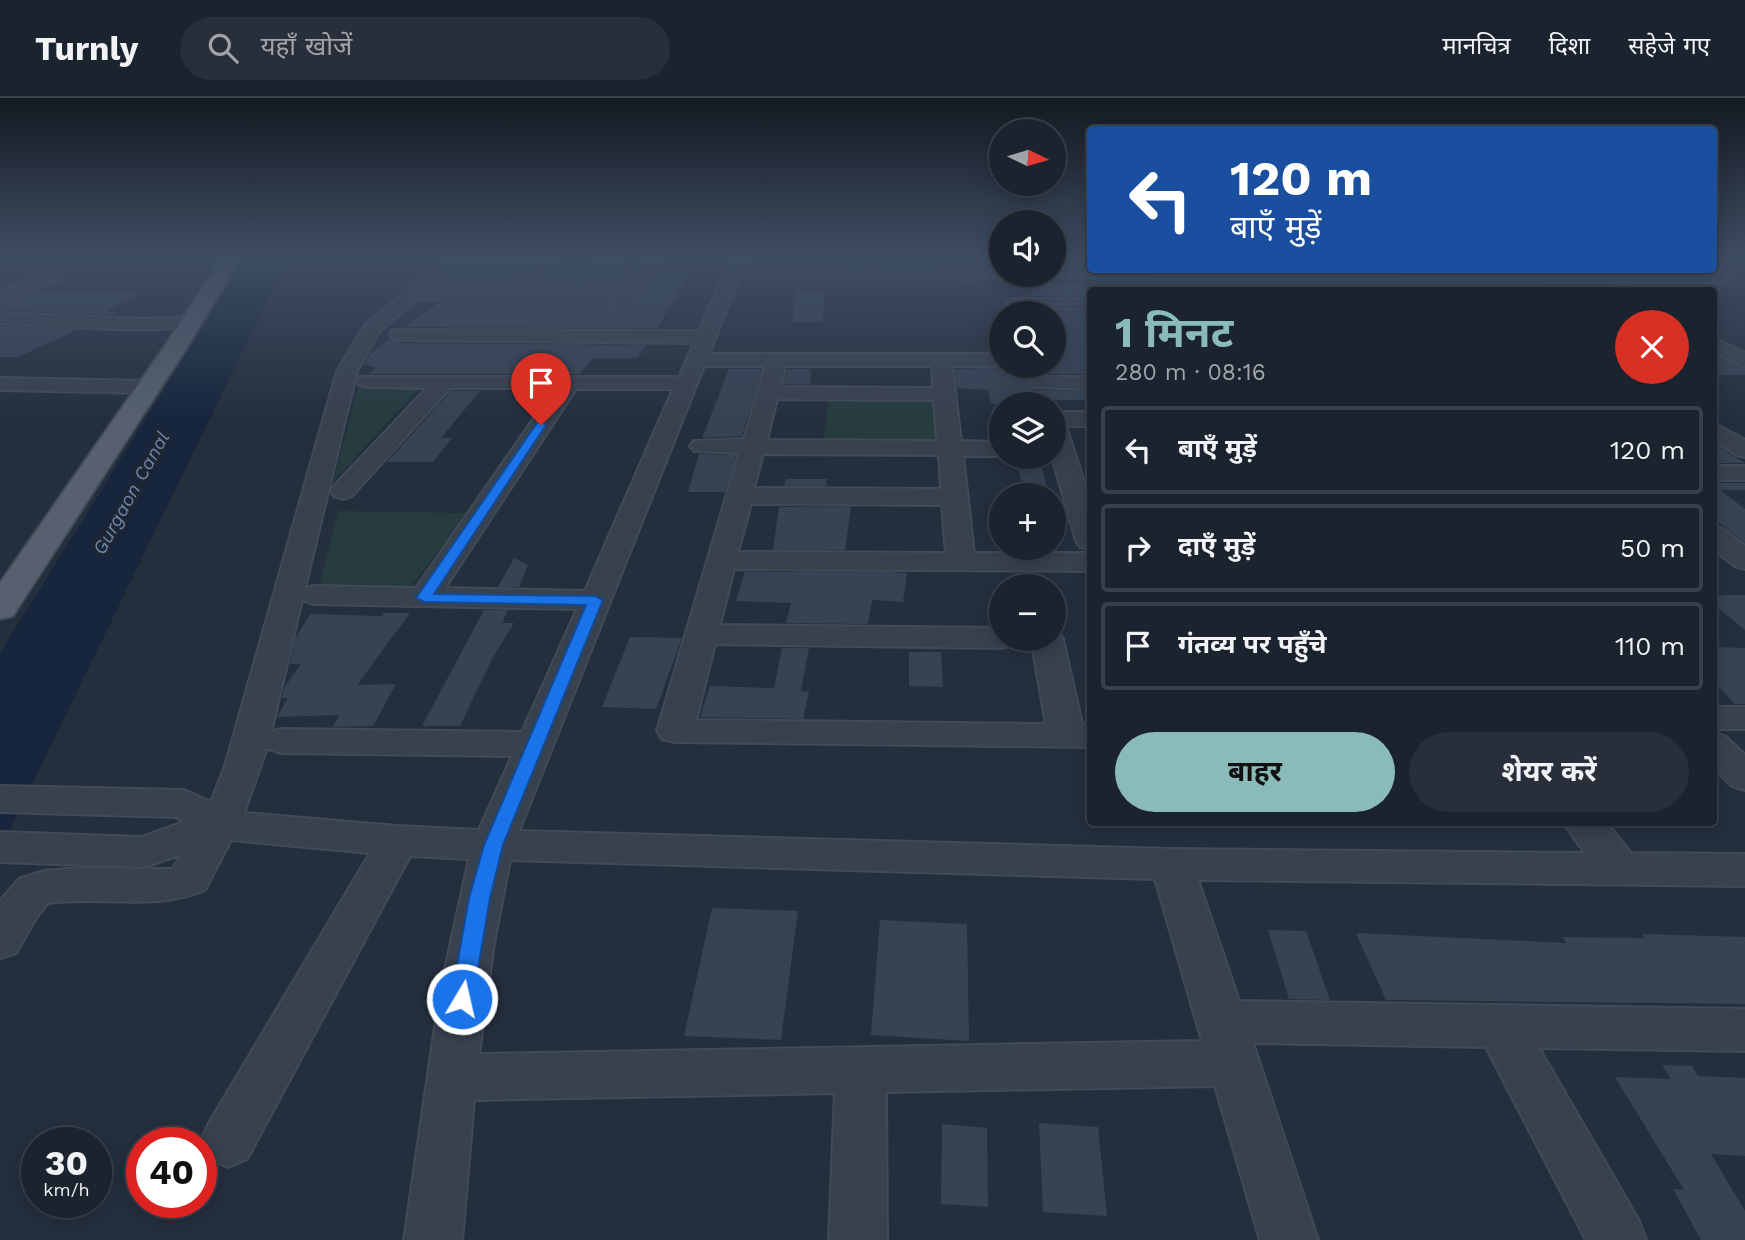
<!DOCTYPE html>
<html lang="hi">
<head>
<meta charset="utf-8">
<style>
	body { margin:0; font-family:"Work Sans","Noto Sans Devanagari",sans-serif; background:#282f3a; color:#f1f3f6; height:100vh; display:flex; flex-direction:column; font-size:26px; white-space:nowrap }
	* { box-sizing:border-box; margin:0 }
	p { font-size:23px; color:#a0a4aa }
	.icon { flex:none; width:38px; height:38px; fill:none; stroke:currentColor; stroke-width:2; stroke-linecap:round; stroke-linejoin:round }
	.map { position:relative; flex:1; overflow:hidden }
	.sheet { position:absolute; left:1087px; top:189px; width:630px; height:539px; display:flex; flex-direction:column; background:#1b232e; border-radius:7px; box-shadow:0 4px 18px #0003,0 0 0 2px #39404a }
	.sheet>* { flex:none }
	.hud { position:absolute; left:1087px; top:28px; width:630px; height:147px; border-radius:7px; box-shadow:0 4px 18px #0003,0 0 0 2px #39404a; background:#1a4fa0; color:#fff; overflow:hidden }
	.needle { width:46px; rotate:95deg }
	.buttons { position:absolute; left:989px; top:21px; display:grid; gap:14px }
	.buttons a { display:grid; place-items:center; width:77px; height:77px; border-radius:50%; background:#1b232e; box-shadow:0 4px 18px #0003,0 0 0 2px #39404a; font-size:35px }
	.speed { position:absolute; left:21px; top:1029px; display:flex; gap:14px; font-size:35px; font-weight:700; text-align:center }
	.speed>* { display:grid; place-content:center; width:91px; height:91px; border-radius:50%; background:#1b232e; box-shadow:0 4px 18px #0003,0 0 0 2px #39404a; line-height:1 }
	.speed small { font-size:18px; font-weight:400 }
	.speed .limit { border:10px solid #d22; background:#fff; color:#111 }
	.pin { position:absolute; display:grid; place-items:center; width:60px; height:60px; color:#fff; margin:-72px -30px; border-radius:50% 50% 50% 0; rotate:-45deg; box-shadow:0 0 7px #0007 }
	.pin .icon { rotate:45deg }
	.me { position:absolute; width:77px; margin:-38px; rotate:9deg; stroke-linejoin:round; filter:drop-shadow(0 0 5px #0008) }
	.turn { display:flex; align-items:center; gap:24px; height:147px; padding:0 28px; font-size:32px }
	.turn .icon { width:91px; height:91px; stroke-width:2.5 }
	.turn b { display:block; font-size:49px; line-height:60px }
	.round { display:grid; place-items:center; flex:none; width:74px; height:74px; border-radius:37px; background:#282f3a }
	.head { display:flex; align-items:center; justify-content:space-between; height:119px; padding:0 28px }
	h1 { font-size:42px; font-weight:700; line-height:52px; color:#8bbbb9 }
	.primary-button { display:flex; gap:14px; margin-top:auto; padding:14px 28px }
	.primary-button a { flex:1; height:80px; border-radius:42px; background:#8bbbb9; color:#111; font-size:28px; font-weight:700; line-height:80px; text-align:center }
	.primary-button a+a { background:#282f3a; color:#f1f3f6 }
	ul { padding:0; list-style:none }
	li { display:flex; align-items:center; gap:21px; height:88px; margin:0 14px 10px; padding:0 14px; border:4px solid #39404a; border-radius:7px }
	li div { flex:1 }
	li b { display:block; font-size:26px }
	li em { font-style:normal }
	header { display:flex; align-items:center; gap:42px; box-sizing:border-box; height:98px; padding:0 35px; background:#1b232e; border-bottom:2px solid #39404a }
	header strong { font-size:33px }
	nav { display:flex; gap:38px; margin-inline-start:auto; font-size:24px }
	.search { width:490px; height:63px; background:#282f3a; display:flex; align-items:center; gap:18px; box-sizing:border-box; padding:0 24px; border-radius:38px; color:#a0a4aa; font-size:26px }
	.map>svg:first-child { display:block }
</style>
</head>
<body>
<header>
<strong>Turnly</strong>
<div class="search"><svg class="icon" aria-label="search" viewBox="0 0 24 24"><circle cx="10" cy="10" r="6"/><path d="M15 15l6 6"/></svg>यहाँ खोजें</div>
<nav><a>मानचित्र</a><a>दिशा</a><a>सहेजे गए</a></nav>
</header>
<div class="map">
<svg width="1745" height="1142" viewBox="0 0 1745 1142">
	<rect width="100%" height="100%" fill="#242f3e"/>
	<path fill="#263c3f" d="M359,286L422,287L333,384Z
		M829,299H936L940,347H823Z
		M338,413L467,415L407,494L318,492Z"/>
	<path fill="#17263c" d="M246,160H288L0,752V555Z"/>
	<path fill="#364354" d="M468,160H529L523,166L529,167L508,188H437Z
		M600,160H630L620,174H633L623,189L533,188L553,167L593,168Z
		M655,175H690L657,230L405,229L438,205L419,204L613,205L606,219L611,224H623Z
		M1083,184L1090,198H1033L1029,185Z
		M1612,186L1712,187L1724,192H1624Z
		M35,193L140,196L105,213L118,214L111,217L0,212V206Z
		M797,194H825L822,224H792Z
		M1038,213L1090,214V276H1039L1031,279L1028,287L1033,292L1090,293V302H1025L1027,306H991L988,292L957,290L955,271L1054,268V215Z
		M0,228L42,230L77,232L18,259H0Z
		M390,241L399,245L646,247L638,260H592L580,276H368L376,270L364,266L370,256Z
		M1713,257L1745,271V277H1713Z
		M729,271H762L742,338L702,340Z
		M787,271H811L810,287L783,286Z
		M451,293H480L441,340H452L433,364H387Z
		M1713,345L1745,365H1713Z
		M699,356L736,357L725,394H688Z
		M1016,359H1039L1049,397H1024Z
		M786,381H827L826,388H784Z
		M1713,385H1745V392H1720L1745,411V445L1713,420Z
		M779,409H851L845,452H773Z
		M514,460L528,467L519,489H498Z
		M745,474H887L907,475L903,504L872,502L868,526L786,525L791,505L736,503Z
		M1713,497H1745V532L1713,506Z
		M484,512H508L502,525H514L492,561L460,628H422Z
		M384,515H410L357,587L396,586L373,628L333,629L339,617L277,619L288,600H282L284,590L301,566H290L295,541L310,516L382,518Z
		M630,539L682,540L656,611L602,609Z
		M1713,549L1745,550V606H1735L1713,583Z
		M782,550H809L801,593L809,594L803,621L700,619L710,588L774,590Z
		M909,554H941L943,589L909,588Z
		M712,810L798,813L781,942L684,938Z
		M880,822L967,826L969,943L871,937Z
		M1268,832L1306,833L1330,902L1289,901Z
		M1356,835L1566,845L1563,839L1644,840L1642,836L1745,839V906L1386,902Z
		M1662,967L1692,968L1698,978L1745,980V1058L1711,1056L1745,1113V1142H1701L1673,1091L1684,1092L1615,979L1671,981Z
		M1039,1025L1098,1029L1107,1118L1043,1114Z
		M942,1026L987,1030L988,1109L941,1106Z"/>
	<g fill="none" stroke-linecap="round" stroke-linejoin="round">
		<defs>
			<path id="minor" d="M448,160H465L430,191H509L540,160H556L527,191L624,192L645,160H661L623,221H611L608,217L618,202L418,201L379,234L357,273L305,490L314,488L416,490L555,290H450L352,398L343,401L334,398L330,393L334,388L427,290L366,289L359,287L356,283L359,279H679L694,245L399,242L392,240L390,236L392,232L699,233L731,160H747L743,169L1001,171V177H1009L1001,181L739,179L709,256H1001V268H952L961,343L1001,344V358H963L974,455H1090V473L734,471L720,527L1001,530V541H1016L1012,547L1001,550L715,546L696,622L1046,626L1031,541H1054V533L1058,534L1063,541L1082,626L1090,627V649L675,644L662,641L657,633L739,355L694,353L690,348L694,343L744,341L765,268H704L519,733L1172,751L1585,755L1563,724H1606L1631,755L1745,756V788L1198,782L1239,903L1745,911V953L1539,950L1638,1121L1646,1142H1586L1486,949L1253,945L1318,1142H1260L1215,988L886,994L887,1142H829L835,995L474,1002L462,1142H404L440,894L469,761L410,758L247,1061L228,1069L209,1061L201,1043L209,1025L370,755L231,742L205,792C157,813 100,798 48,805L36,820L16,855L0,860V803L19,781L44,773L80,770L172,771L183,756L144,769L0,764V734L142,739L184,724L176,719L0,714V688L184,692L211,704L225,668L337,273L365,227ZM785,268H932L933,290L780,289ZM576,291H673L585,493L445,490ZM777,301L934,302L937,343L767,342ZM763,356L939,357L941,391L754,390ZM751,406L942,407L946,455L738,454ZM302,502L314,506L577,511L522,634L281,631L271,634ZM267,650L281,655L512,658L479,732L398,728L244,715ZM510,762L1155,781L1202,943L479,956L494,845Z
				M1054,171L1722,174L1730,179L1722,184L1048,179L1046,177H1054Z
				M54,173L62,178L60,181L0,204V193Z
				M1015,201H1090V211L1009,210L1006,206L1009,202Z
				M0,215L142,221L192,219L201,224C189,239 29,227 0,225Z
				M1713,240L1745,255V269L1713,254Z
				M1040,279H1090V291L1033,289L1030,285L1033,281Z
				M0,280L150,283L157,285L160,289L157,293L150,295L0,292Z
				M1054,314H1090V328H1066L1090,402V451L1080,449L1076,443L1052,359Z
				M1713,325L1745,342V359L1737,357L1713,342Z
				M1713,368H1745V382H1713Z
				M1713,429L1723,431L1745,448V471L1735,468L1713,451Z
				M1713,609H1745V631H1713Z
				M1713,635L1726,639L1745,657V692L1732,688L1713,669Z"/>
			<path id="major" d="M222,160H240L187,249L18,510L13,518L0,521V485L165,248Z"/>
		</defs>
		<use href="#minor" stroke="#414a57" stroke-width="4"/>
		<use href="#major" stroke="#414a57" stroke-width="4"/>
		<use href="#minor" fill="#38414e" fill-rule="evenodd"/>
		<use href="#major" fill="#56606e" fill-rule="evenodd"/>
	</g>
	<linearGradient id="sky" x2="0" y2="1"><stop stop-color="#141a22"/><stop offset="0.5" stop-color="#3f4d63"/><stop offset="1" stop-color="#3f4d63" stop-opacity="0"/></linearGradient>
	<rect width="1745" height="320" fill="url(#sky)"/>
	<path fill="#1a73e8" stroke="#114b97" stroke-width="2" d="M541,324L546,327L434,496L595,498L603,502L503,747L490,800L473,901L470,908L462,911L454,908L451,901L469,800L484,747L586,507L424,504L416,500L537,325Z"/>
	<g text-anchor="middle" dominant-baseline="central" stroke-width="7" stroke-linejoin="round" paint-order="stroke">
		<g font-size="19" font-style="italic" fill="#6d86a8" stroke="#1d2633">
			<text transform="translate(131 395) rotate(-61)">Gurgaon Canal</text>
		</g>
	</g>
</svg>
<div class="buttons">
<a><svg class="needle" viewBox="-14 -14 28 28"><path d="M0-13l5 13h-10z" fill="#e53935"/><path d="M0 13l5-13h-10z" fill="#a0a4aa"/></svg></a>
<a><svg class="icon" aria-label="sound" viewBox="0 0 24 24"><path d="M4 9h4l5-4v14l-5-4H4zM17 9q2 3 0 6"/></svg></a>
<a><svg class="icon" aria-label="search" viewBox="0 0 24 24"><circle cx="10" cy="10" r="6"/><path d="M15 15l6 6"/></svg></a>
<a><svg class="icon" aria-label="layers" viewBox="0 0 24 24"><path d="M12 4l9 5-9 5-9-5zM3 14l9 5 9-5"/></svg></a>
<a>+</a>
<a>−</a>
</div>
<div class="speed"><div>30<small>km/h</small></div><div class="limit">40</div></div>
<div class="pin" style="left:541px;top:327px;background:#d93025"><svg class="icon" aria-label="arrive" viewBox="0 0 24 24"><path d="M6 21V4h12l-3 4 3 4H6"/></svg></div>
<svg class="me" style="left:462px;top:901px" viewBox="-20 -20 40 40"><circle r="17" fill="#1a73e8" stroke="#fff" stroke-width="3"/><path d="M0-11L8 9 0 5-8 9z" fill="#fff"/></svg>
<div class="hud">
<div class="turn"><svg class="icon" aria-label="left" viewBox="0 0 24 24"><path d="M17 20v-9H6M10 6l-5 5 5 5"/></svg><div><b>120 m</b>बाएँ मुड़ें</div></div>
</div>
<section class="sheet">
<div class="head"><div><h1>1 मिनट</h1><p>280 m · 08:16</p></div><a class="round" style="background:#d93025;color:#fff"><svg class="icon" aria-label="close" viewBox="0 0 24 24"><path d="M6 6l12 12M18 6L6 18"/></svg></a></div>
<ul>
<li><svg class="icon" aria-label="left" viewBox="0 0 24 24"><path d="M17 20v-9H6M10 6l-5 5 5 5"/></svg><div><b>बाएँ मुड़ें</b></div><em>120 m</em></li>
<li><svg class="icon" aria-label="right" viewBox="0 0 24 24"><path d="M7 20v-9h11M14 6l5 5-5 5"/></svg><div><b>दाएँ मुड़ें</b></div><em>50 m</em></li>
<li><svg class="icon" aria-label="arrive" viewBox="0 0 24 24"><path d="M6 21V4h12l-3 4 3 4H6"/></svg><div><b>गंतव्य पर पहुँचे</b></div><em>110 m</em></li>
</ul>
<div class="primary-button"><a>बाहर</a><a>शेयर करें</a></div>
</section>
</div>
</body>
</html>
